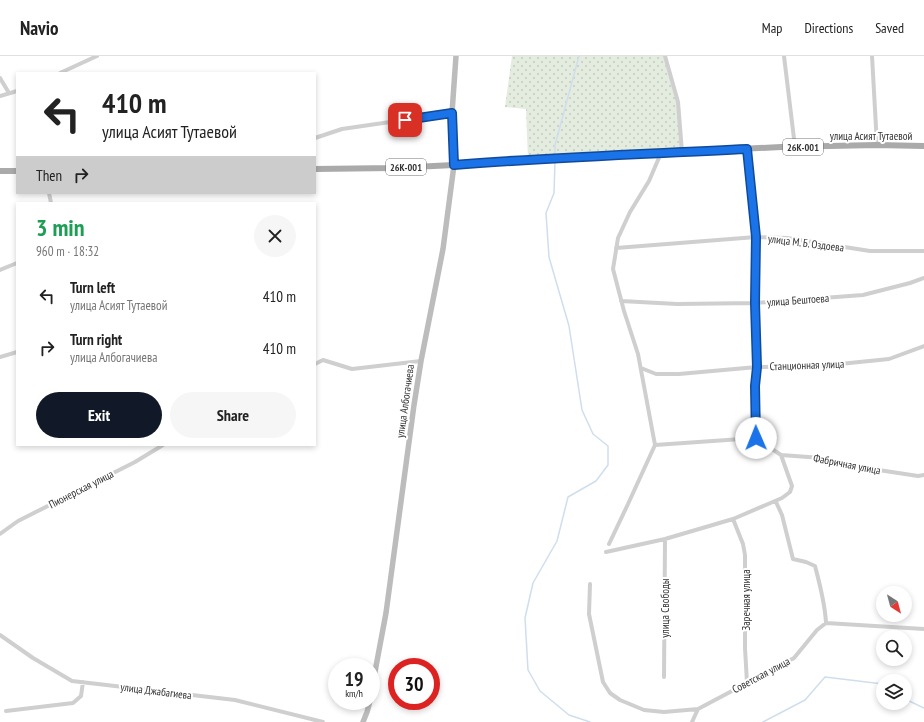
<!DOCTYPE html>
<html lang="en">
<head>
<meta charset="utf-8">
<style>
	body { margin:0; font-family:"PT Sans Narrow",sans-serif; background:#f6f6f6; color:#222; height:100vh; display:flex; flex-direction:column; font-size:15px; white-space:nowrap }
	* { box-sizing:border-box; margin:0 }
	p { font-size:13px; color:#767676 }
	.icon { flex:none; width:22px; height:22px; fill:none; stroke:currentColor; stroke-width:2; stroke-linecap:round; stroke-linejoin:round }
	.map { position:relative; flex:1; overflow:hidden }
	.side { position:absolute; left:16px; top:146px; width:300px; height:244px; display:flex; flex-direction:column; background:#fff; border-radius:0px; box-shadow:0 2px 6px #0003 }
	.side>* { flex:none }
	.top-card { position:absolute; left:16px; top:16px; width:300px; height:122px; border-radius:0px; box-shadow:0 2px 6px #0003; background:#fff; color:#222; overflow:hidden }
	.needle { width:26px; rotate:144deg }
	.fabs { position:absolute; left:876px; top:530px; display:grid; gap:8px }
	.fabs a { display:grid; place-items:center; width:36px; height:36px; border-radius:50%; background:#fff; box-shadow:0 2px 6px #0003; font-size:20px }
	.speed { position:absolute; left:328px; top:602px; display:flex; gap:8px; font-size:20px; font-weight:700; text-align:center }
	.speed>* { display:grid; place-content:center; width:52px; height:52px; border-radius:50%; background:#fff; box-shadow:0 2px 6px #0003; line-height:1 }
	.speed small { font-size:10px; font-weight:400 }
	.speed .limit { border:6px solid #d22; background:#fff; color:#111 }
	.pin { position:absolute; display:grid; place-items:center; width:34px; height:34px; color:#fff; margin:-17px; border-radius:8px; box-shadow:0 2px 6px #0006 }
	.me { position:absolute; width:44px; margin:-22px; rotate:359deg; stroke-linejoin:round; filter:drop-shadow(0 0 3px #0008) }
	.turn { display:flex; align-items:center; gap:14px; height:84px; padding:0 20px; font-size:18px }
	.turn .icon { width:52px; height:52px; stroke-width:2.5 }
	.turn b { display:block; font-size:28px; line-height:34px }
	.then { display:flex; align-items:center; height:38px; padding:0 20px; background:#0003; gap:8px; font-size:15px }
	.round { display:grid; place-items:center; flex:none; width:42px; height:42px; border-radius:21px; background:#f6f6f6 }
	.summary { display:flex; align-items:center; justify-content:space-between; height:68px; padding:0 20px }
	h1 { font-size:24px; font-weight:800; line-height:30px; color:#1e9e55 }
	.action { display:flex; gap:8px; margin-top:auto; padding:8px 20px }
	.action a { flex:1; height:46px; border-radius:24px; background:#111827; color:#fff; font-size:16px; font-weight:800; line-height:46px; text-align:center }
	.action a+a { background:#f6f6f6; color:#222 }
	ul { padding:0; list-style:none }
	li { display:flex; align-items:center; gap:12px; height:52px; padding:0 20px }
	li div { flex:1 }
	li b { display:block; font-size:15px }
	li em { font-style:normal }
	header { display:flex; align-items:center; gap:24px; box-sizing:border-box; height:56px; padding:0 20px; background:#fff; border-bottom:1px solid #e0e0e0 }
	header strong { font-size:19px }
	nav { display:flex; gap:22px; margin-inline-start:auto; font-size:14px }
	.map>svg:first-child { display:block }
</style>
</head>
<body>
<header>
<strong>Navio</strong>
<nav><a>Map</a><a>Directions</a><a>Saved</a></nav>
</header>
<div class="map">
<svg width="924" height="666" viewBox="0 0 924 666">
	<defs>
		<pattern id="grass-dots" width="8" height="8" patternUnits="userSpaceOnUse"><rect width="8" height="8" fill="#e4ebdf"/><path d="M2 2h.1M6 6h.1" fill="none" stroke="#c4cac0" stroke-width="1.8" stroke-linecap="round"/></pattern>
	</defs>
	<rect width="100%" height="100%" fill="#fff"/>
	<path fill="url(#grass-dots)" d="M512,0H665L678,46L682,96L528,104L526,53L505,51Z"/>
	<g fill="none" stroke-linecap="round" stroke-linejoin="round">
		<path stroke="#cfdeed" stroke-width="1.5" d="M555,101V89L579,0
			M555,105L554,137L546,157L549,201L569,270L582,354L593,378L608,390V409L596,425L568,441L557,485L533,527L525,562L528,614L540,635L569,659L590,666
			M905,643L924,652
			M763,666L805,644L825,621L883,628"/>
		<path stroke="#cfcfcf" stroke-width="4" d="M665,0L678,46L682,96
			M784,0L795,91
			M872,0L877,89
			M60,17L97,0
			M0,22L9,37
			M0,40L17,35
			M315,82L342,73L452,57
			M747,93L756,181L755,247L757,311L755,331L756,382
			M49,137L51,147
			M616,192L756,181L787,182L870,195H924
			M0,214L17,207
			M621,245L677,248L755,247L863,239L910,227L924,222
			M0,301L17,296
			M315,308L323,304L352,313L421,305
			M641,312L656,318H679L757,311L820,310L889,303L924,290
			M655,389L756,382L781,399L822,402L872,413L918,420L924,419
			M776,446L782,459L793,503L806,506L815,510C820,529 825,547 826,567
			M733,463L743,488L745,499V592L747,627
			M0,478L18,465L135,406L163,389
			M609,488L628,448L655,389L638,298L624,255L613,213L618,182L630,156L649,125L661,97
			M606,496L665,483L733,463L782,442L790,436L792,430L781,399
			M590,528L589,558L603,626L610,637L620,644L644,654L664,656L698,653
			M0,579L33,602L72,625L235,644L323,666
			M664,621L665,483
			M6,655L73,647L81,640L83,626
			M692,666L698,653L794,602L817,574L826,567L924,573"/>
		<path stroke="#bcbcbc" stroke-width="5.5" d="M371,637L386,557L414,349L421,305L443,193L454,109L452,57L456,0
			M363,666L367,656L370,645"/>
		<path stroke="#aaa" stroke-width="6" d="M315,113L393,112L454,109L497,106L620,99L781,91L877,89L924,90
			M0,115H17"/>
	</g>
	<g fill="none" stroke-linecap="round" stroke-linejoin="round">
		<defs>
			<path id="route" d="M405,64L452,57L454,109C551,101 649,98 747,93L756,181L755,247L757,311L755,330L756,382"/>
		</defs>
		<use href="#route" stroke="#114b97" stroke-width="10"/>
		<use href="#route" stroke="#1a73e8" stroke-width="7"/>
	</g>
	<g text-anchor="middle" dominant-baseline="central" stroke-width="4" stroke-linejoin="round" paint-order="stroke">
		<g fill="#fff" stroke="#707070" stroke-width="1">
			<rect x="783" y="83" width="40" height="16" rx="3"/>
			<rect x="386" y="103" width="40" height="16" rx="3"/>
		</g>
		<g font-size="10" font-weight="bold" fill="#323232">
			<text x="803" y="91">26К-001</text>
			<text x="406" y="111">26К-001</text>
		</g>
		<g font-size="11" fill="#323232" stroke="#fff">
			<text x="871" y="80">улица Асият Тутаевой</text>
			<text transform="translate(806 187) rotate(7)">улица М. Б. Оздоева</text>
			<text transform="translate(798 244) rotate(-4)">улица Бештоева</text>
			<text transform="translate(807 309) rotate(-2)">Станционная улица</text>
			<text transform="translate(405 345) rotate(-82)">улица Албогачиева</text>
			<text transform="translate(847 408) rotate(11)">Фабричная улица</text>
			<text transform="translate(81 433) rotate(-27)">Пионерская улица</text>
			<text transform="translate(746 544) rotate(-90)">Заречная улица</text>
			<text transform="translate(665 552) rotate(-90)">улица Свободы</text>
			<text transform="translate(761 619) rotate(-28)">Советская улица</text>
			<text transform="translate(156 635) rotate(7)">улица Джабагиева</text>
		</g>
	</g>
</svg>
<div class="fabs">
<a><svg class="needle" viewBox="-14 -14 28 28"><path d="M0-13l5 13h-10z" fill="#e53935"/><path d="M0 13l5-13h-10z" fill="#767676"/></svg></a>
<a><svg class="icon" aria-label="search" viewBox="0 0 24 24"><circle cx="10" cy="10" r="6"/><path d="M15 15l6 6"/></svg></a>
<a><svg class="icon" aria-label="layers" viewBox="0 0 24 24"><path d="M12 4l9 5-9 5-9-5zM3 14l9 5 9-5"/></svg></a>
</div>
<div class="speed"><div>19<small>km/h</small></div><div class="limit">30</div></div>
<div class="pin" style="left:405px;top:64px;background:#d93025"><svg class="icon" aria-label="arrive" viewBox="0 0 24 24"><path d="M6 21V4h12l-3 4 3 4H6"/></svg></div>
<svg class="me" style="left:756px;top:382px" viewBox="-20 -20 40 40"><circle r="19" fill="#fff"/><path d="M0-13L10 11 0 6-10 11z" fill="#1a73e8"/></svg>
<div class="top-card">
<div class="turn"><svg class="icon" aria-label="left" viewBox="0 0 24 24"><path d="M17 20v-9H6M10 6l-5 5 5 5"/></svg><div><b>410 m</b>улица Асият Тутаевой</div></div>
<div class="then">Then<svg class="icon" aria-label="right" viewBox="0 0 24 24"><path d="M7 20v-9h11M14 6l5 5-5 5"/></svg></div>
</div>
<section class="side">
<div class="summary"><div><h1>3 min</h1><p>960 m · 18:32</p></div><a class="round"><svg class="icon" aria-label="close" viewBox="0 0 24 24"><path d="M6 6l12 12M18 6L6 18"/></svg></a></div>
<ul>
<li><svg class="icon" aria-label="left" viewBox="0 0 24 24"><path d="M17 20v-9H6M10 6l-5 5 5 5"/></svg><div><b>Turn left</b><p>улица Асият Тутаевой</p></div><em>410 m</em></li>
<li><svg class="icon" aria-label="right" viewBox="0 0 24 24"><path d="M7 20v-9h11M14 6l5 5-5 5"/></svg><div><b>Turn right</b><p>улица Албогачиева</p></div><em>410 m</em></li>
</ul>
<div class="action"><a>Exit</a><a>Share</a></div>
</section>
</div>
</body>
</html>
